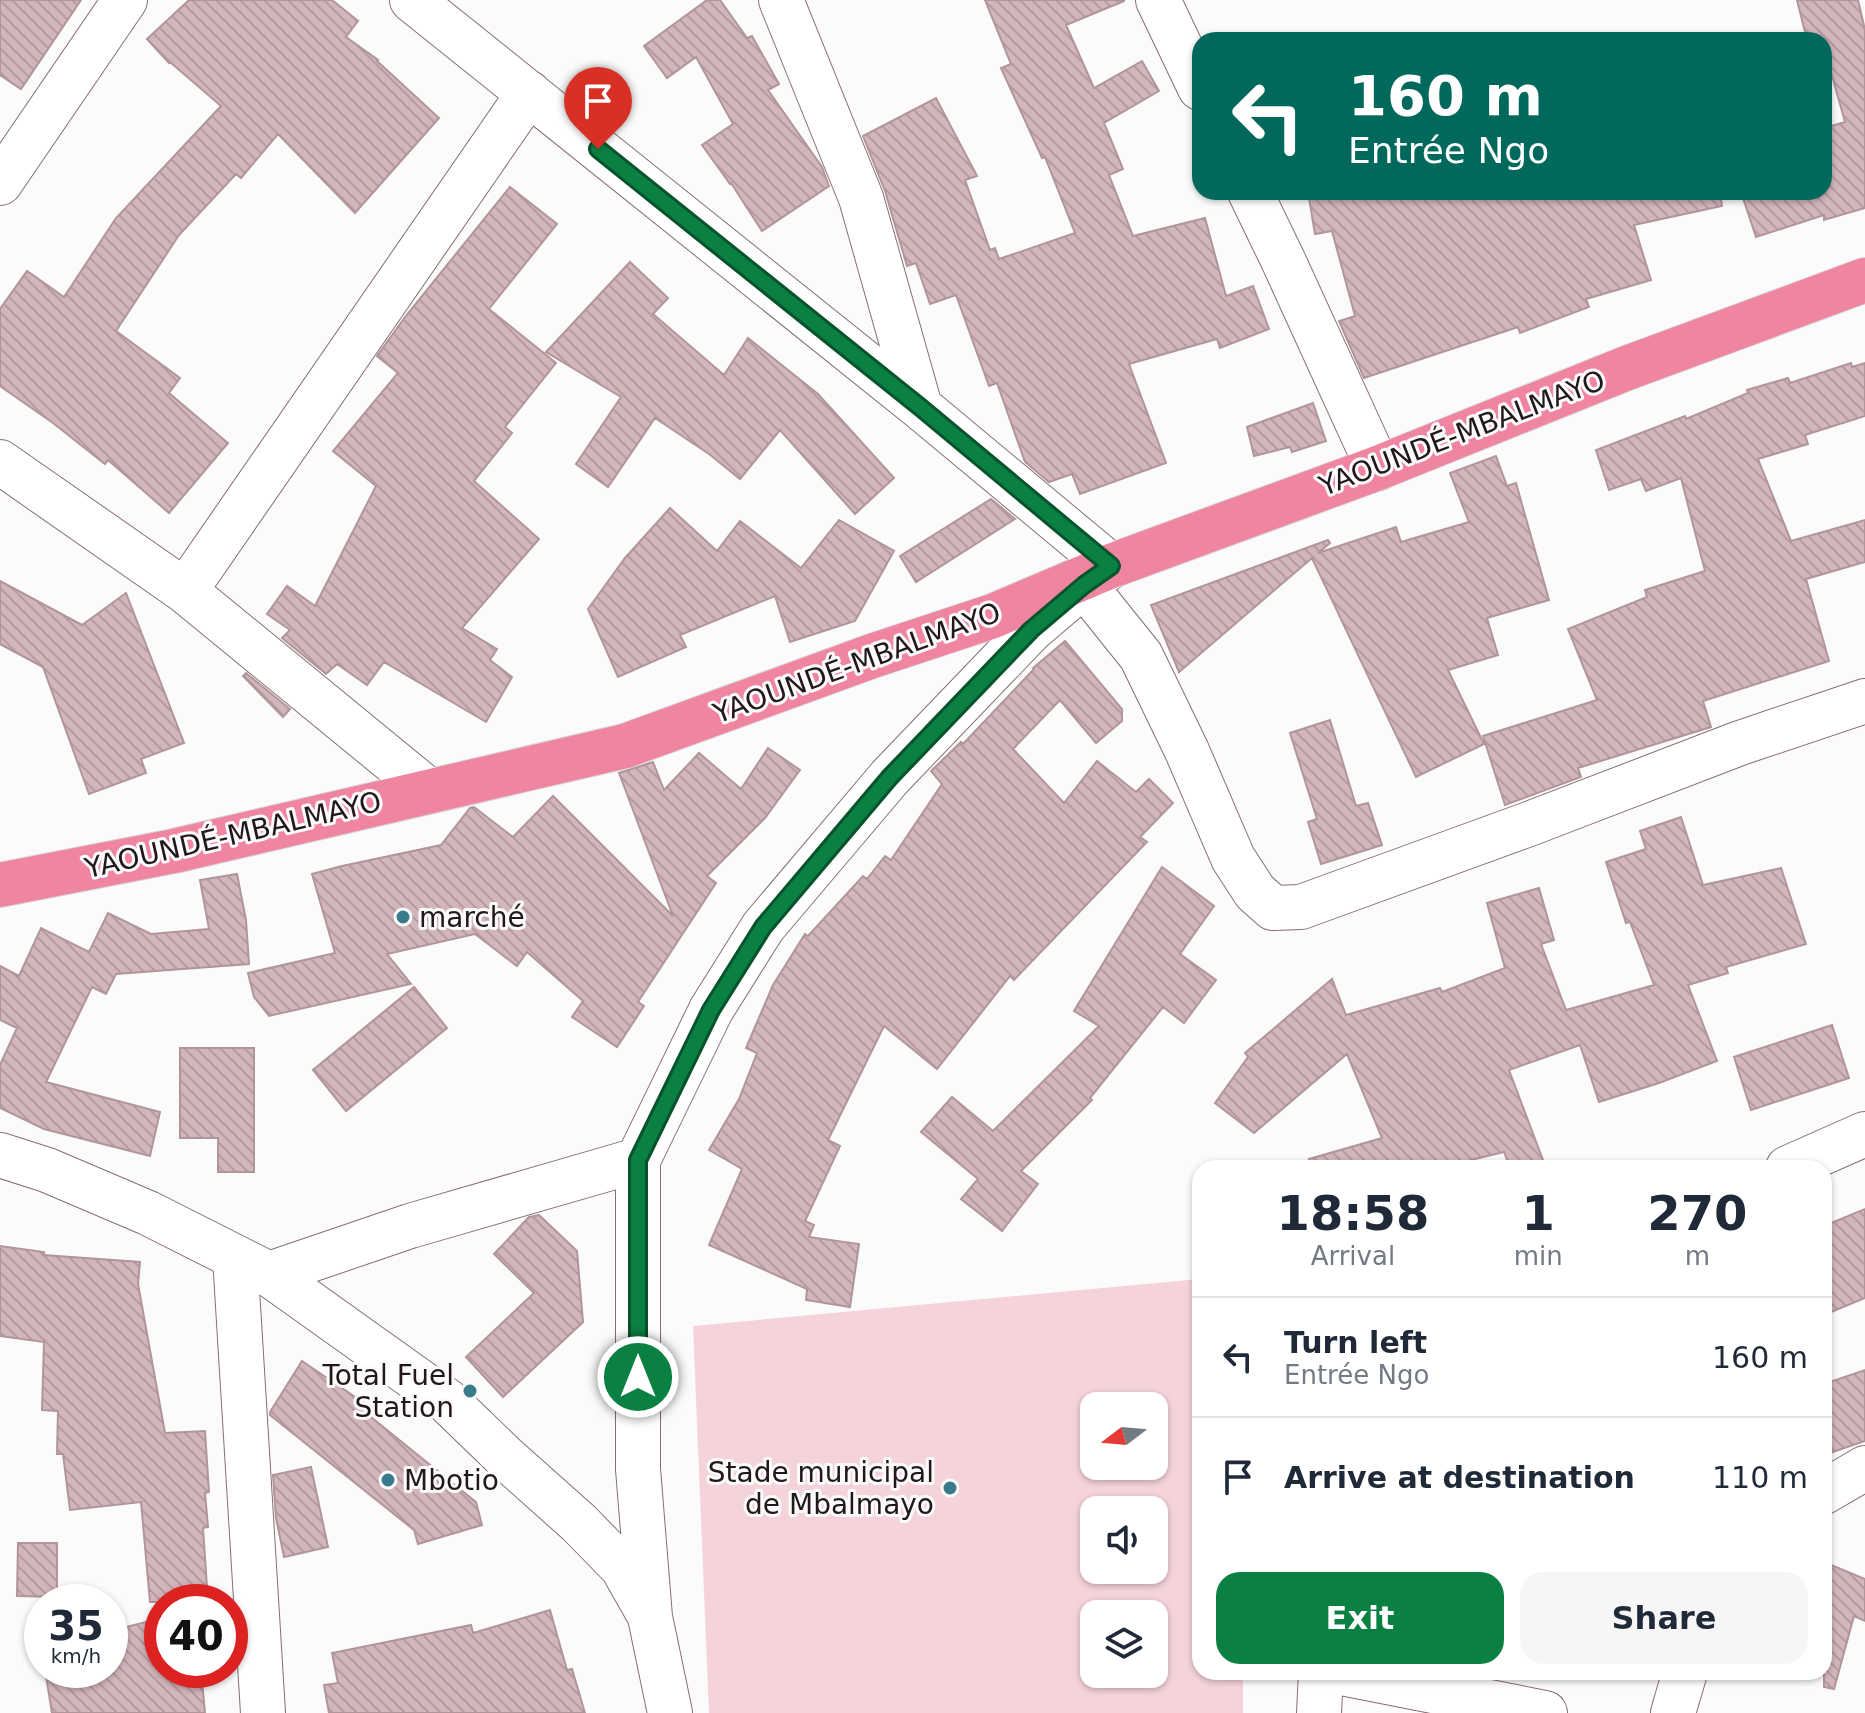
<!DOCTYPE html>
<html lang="en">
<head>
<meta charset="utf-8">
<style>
	body { margin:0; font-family:"DejaVu Sans",sans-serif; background:#f6f6f7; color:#1f2937; height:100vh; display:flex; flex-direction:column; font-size:30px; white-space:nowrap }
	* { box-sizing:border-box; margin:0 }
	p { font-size:26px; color:#747a83 }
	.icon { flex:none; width:44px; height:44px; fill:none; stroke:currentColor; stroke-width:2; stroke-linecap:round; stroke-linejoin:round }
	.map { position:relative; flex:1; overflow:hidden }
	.sheet { position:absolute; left:1192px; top:1160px; width:640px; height:520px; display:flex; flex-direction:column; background:#fff; border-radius:24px; box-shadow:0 2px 6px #0004 }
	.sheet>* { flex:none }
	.guide { position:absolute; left:1192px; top:32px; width:640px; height:168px; border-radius:24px; box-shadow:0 2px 6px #0004; background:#00695c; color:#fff; overflow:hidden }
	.needle { width:52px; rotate:254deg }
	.controls { position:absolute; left:1080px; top:1392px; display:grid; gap:16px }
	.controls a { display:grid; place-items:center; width:88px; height:88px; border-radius:16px; background:#fff; box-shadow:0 2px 6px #0004; font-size:40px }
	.speed { position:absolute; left:24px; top:1584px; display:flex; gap:16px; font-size:40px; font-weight:700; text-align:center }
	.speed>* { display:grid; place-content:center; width:104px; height:104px; border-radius:50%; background:#fff; box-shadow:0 2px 6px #0004; line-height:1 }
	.speed small { font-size:20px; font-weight:400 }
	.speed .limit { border:12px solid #d22; background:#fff; color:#111 }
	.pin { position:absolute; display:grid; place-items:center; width:68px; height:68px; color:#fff; margin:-82px -34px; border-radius:50% 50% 50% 0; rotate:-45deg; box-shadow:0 0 8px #0007 }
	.pin .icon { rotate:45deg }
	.me { position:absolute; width:88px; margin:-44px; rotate:0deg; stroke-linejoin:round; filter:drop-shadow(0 0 6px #0008) }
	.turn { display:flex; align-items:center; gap:28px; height:168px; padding:0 24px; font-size:36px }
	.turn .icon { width:104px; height:104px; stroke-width:2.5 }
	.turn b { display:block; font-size:56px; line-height:68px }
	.eta { display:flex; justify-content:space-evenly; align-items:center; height:136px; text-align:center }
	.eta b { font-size:48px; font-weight:600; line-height:56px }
	.button { display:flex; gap:16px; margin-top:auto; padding:16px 24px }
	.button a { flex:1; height:92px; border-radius:24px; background:#0b8043; color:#fff; font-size:32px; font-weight:600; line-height:92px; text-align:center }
	.button a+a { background:#f6f6f7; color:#1f2937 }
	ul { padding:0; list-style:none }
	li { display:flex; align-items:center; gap:24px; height:120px; padding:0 24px; border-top:2px solid #e0e1e3 }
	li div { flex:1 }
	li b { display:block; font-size:30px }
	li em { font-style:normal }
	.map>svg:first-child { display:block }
</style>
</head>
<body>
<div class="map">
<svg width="1865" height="1713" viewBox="0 0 1865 1713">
	<defs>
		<pattern id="building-back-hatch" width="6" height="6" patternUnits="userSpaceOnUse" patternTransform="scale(2)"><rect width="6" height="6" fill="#d3b6bc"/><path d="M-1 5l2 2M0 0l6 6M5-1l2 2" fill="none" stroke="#b59ca1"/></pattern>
	</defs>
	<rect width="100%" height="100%" fill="#fbfbfb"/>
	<path fill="#f5d3da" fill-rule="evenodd" d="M1200,1279V1672H1243V1713H709L693,1326ZM1094,1406H1154V1466H1094ZM1094,1510H1154V1570H1094ZM1094,1614H1154V1674H1094Z"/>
	<path fill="url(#building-back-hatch)" stroke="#b0959b" stroke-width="2" d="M0,0H81L21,89L0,75Z
		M189,0H332L358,21L346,37L378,60L377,61L439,118L355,213L278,134L241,178L236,174L179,235L116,331L180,378L169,393L228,443L169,513L108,460L105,464L53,423L0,386V309L27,271L64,297L116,218L221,106L170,62L169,63L147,39Z
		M707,0H720L747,38L752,36L779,84L768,90L822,167L829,186L762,231L731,183L730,184L702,145L733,124L696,57L667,78L644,46Z
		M985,0H1124V1L1066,25L1094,88L1142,61L1159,91L1104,123L1123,169L1109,175L1133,236L1205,218L1226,296L1253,286L1269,329L1220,348L1217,339L1129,364L1166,463L1080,494L1072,474L1049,482L1025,462L997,383L989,386L956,295L930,304L916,263L907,266L885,191L863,136L936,98L977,176L965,180L990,250L995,248L999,259L1075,233L1045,157L1042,158L1001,68L1011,64Z
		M1797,0H1858L1865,30V208L1824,220V215L1756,237L1741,192H1824V128L1845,122L1824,47V40H1807Z
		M510,187L557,224L489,309L556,363L505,427L512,433L474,481L539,539L462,628L497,649L490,660L512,677L486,722L384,662L367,685L337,664L326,674L282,638L290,630L267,614L287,586L315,606L376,486L333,451L398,373L377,356L405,317Z
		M1308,192H1720L1722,206L1634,225L1651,280L1586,299L1589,307L1520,333L1518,327L1364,378L1339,321L1355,316L1332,231L1315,234Z
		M630,262L668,298L653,314L724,375L748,338L818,394L894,478L855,514L780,430L740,479L709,454L655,418L608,487L576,464L621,397L546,352Z
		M1851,363L1852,367L1865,363V416L1805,435L1808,444L1758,459L1791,541L1865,520V562L1806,579L1829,661L1703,701L1711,727L1578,768L1581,777L1505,805L1483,736L1597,700L1568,629L1647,597L1645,590L1705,571L1681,478L1646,491L1641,479L1609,490L1596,450L1685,416L1686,419L1748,393L1747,390L1788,378L1790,383Z
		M1313,403L1326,441L1292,452L1290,447L1254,456L1247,427Z
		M1496,456L1507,486L1516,483L1549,600L1487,618L1498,655L1448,670L1484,744L1416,777L1312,558L1179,672L1151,605L1328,540L1330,543L1318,553L1396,527L1401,542L1469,522L1450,473Z
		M991,499L1015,519L916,582L900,556Z
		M670,508L717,551L740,521L801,568L839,520L894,551L855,621L790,642L775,596L680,635L686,647L618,677L588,609L625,558Z
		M0,581L82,625L126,593L184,743L141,759L146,773L89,794L43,667L0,644Z
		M1065,641L1122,709V721L1096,743L1060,700L1013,749L1064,803L1097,761L1136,792L1149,779L1173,803L1140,837L1147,842L1014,980L1010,976L937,1069L884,1026L828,1140L840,1146L805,1221L814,1225L809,1237L859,1244L850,1307L806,1300L807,1289L709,1245L742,1169L709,1150L739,1099L757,1053L746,1048L773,985L805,934L808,936L863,876L867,879L885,856L891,860L942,784L931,771L961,742L963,744L1034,669L1033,668Z
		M246,673L290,709L283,717L243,676Z
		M1330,720L1356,806L1368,803L1382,845L1321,864L1308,822L1317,819L1290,733Z
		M768,748L800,770L765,818L707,876L716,883L638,1002L644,1006L617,1047L572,1017L583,1001L527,952L517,966L475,934L387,954L411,984L269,1016L254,997L248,973L335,953L312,874L342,866L441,845L470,808L474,807L513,837L553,796L673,916L619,773L653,762L664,790L699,753L741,789Z
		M1681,817L1703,885L1781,868L1806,944L1726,967L1728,973L1688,985L1717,1061L1659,1083L1599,1102L1580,1045L1509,1070L1546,1168H1510L1504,1152L1438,1168H1311L1309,1159L1382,1138L1347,1054L1254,1133L1215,1103L1248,1057L1245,1053L1332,979L1346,1015L1440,988L1442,992L1505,968L1487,903L1539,888L1554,940L1541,944L1566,1010L1654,985L1630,922L1626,923L1606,862L1646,849L1640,831Z
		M1162,867L1214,906L1180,954L1216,980L1184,1023L1163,1007L1090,1098L1092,1100L1021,1171L1038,1184L1002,1231L961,1199L978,1179L921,1132L952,1097L993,1131L1099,1026L1074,1011Z
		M237,874L246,920L249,964L116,974L106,994L92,987L46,1082L160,1112L150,1156L44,1129L0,1108V1065L17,1028L0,1020V966L19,976L41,928L89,952L108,913L151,934L209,929L200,880Z
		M414,987L447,1028L346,1111L313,1070Z
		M1832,1025L1849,1078L1751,1110L1734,1057Z
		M180,1048H254V1172H218V1138H180Z
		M1865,1209V1298L1824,1315V1226Z
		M539,1215L577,1251L583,1322L503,1397L466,1357L534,1293L494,1254L529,1217Z
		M0,1246L44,1252V1255L140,1262L138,1284L165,1433L205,1431L209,1492L205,1493L208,1527L203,1528L208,1602H150L141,1502L70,1510L63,1454H57L58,1411L42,1410L44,1342L0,1336Z
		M302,1361L370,1407L366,1413L476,1502L482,1525L418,1544L414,1530L270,1415V1412Z
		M1865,1370V1441L1824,1455V1384Z
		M311,1467L328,1547L284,1557L276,1518L273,1475Z
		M18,1543H57V1597L17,1596Z
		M1824,1562L1865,1579V1621L1854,1616L1834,1689L1824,1687Z
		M550,1610L567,1670L572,1669L585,1713H329L324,1685L338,1683L332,1653L471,1625L473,1633Z
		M162,1618V1670H201L205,1713H52L45,1670H110V1631Z"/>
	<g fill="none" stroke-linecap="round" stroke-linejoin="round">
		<defs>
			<path id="minor" d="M412,0L920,407L1111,566L1084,585L1031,630L890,777L763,927L711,1010L638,1160V1469L650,1617L670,1713
				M781,0L861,198L920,407
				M1158,0L1200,88
				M0,183L125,0
				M1250,192L1283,260L1378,468
				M0,462L185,591L429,791
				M1084,585L1141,656L1187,751L1233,858L1255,892L1273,908L1301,907L1529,824L1740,743L1865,701
				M185,591L529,93
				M0,1155L47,1170L148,1213L269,1274L447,1401L506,1458L579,1523L622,1567L647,1611
				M1788,1168L1865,1134
				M235,1257L263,1713
				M269,1274L410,1226L638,1160
				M1824,1492L1865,1468
				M1336,1672L1545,1713
				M1319,1713L1321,1672
				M1673,1713L1685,1672"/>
			<path id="highway" d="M0,885L174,851L625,746L872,656L993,616L1111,566L1378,468L1627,368L1865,280"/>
		</defs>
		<use href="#minor" stroke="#876e73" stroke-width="46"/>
		<use href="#highway" stroke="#d7d5d6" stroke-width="46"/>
		<use href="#minor" stroke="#fff" stroke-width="44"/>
		<use href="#highway" stroke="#f085a1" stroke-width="44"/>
	</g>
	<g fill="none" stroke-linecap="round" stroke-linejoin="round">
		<defs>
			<path id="route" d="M598,149L920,407L1111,566L1084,585L1031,630L890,777L763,927L711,1010L638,1160V1377"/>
		</defs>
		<use href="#route" stroke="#07532c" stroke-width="20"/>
		<use href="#route" stroke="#0b8043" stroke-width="14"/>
	</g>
	<g fill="#387c8b" stroke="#fbfbfb" stroke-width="3">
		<circle cx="403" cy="917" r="8"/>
		<circle cx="470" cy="1391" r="8"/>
		<circle cx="388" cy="1480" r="8"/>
		<circle cx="950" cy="1488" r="8"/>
	</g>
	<g text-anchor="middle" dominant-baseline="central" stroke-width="6" stroke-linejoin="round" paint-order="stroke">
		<g font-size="28" fill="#22181b" stroke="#fbfbfb">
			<text transform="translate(1462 433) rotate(-21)">YAOUNDÉ-MBALMAYO</text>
			<text transform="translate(857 663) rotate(-20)">YAOUNDÉ-MBALMAYO</text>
			<text transform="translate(233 835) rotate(-13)">YAOUNDÉ-MBALMAYO</text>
		</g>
		<g font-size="28" fill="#22181b" stroke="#fbfbfb" text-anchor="start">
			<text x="419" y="917">marché</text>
			<text x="454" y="1375" text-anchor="end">Total Fuel<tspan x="454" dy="32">Station</tspan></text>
			<text x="934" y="1472" text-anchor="end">Stade municipal<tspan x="934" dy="32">de Mbalmayo</tspan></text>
			<text x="404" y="1480">Mbotio</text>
		</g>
	</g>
</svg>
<div class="controls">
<a><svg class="needle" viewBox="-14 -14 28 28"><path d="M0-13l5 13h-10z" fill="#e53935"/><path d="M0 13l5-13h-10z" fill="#747a83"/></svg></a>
<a><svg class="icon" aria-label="sound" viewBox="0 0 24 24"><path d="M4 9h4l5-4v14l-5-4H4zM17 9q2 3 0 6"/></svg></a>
<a><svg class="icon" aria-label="layers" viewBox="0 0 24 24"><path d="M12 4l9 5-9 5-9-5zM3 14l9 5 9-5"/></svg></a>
</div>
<div class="speed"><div>35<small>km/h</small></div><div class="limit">40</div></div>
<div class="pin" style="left:598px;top:149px;background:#d93025"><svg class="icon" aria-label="arrive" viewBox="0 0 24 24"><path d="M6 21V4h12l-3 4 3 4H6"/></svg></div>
<svg class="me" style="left:638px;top:1377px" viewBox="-20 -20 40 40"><circle r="17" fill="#0b8043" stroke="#fff" stroke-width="3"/><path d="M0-11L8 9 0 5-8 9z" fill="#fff"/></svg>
<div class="guide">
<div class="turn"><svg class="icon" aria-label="left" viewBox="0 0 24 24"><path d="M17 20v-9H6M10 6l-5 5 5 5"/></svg><div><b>160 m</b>Entrée Ngo</div></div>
</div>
<section class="sheet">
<div class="eta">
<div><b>18:58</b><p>Arrival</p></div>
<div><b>1</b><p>min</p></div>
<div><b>270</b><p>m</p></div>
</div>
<ul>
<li><svg class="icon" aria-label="left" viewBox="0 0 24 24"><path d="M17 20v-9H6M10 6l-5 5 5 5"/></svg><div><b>Turn left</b><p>Entrée Ngo</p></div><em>160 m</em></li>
<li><svg class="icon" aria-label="arrive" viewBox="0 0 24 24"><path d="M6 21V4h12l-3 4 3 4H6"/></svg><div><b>Arrive at destination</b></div><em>110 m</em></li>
</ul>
<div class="button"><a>Exit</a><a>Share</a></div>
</section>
</div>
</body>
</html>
